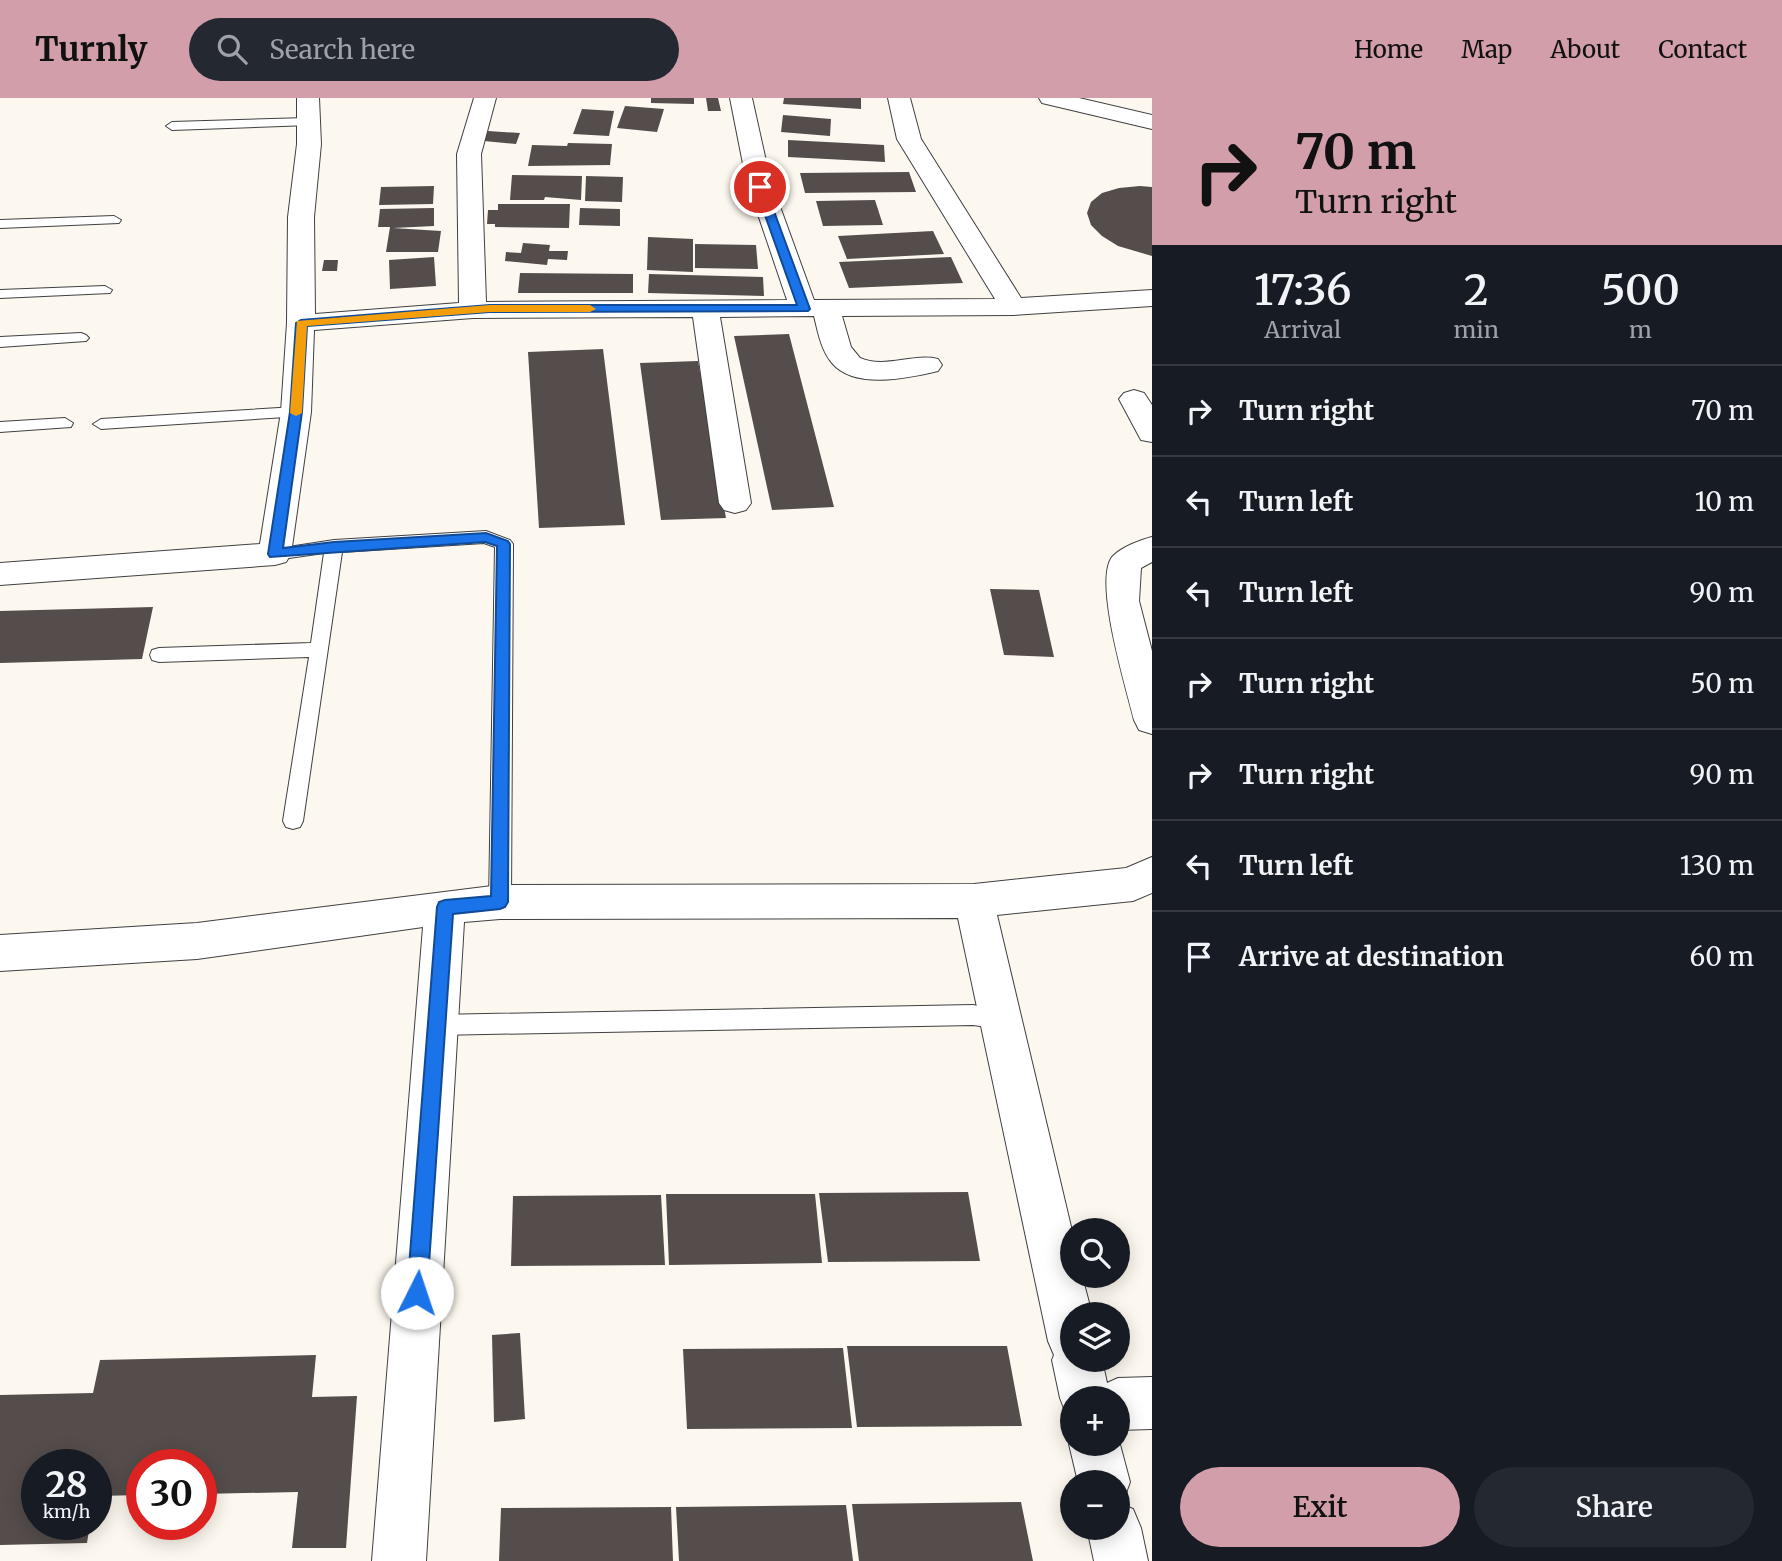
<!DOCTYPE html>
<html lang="en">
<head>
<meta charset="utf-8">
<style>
	body { margin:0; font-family:Merriweather,serif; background:#242831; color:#f1f3f6; height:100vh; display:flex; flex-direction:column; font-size:26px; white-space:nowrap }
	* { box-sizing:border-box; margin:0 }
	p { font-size:23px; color:#9ea1a6 }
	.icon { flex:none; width:38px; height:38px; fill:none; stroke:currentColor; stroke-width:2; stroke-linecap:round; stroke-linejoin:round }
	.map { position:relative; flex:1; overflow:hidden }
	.drawer { display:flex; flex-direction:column; background:#171b24; width:630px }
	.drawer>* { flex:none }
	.hud { background:#d29eaa; color:#111; overflow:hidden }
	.fabs { position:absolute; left:1060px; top:1120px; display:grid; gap:14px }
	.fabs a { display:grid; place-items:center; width:70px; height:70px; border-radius:50%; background:#171b24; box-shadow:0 4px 18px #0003; font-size:35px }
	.speed { position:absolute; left:21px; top:1351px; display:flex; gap:14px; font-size:35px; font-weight:700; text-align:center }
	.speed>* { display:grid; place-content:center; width:91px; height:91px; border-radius:50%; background:#171b24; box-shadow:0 4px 18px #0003; line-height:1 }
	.speed small { font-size:18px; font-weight:400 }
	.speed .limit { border:10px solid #d22; background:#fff; color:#111 }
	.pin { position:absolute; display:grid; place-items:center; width:60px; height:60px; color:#fff; margin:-30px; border:4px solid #fff; border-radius:50%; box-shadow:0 2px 7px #0007 }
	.me { position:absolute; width:77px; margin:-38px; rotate:4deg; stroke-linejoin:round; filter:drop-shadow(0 0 5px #0008) }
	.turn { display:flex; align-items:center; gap:24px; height:147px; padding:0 28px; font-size:32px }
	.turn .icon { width:91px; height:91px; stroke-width:2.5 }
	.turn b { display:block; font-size:49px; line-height:60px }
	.eta { display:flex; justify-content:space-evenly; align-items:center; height:119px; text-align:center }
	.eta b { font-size:42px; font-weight:600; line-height:49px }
	.cta { display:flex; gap:14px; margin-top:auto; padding:14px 28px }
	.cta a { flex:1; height:80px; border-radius:42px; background:#d29eaa; color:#111; font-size:28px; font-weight:600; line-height:80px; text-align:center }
	.cta a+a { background:#242831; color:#f1f3f6 }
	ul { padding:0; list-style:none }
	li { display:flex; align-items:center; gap:21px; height:91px; padding:0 28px; border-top:2px solid #363941 }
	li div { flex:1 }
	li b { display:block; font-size:26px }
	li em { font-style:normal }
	header { display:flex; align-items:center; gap:42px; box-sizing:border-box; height:98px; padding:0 35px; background:#d29eaa; color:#111 }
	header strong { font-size:33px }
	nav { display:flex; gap:38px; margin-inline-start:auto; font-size:24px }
	.search { width:490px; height:63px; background:#242831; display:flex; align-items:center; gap:18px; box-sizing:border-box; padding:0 24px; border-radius:38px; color:#9ea1a6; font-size:26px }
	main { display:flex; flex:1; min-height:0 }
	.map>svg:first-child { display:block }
</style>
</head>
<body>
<header>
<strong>Turnly</strong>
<div class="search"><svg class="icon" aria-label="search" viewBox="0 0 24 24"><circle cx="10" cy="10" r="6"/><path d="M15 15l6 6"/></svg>Search here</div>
<nav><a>Home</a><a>Map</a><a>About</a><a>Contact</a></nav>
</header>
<main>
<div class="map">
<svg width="1152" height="1463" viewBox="0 0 1152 1463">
	<rect width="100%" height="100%" fill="#fdf8ef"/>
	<path fill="#544d4b" d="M651,0H694V6L651,5Z
		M706,0H718L721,13H708Z
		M784,0H861V11L783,6Z
		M625,8L664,11L657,34L617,30Z
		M582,11L614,13L609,38L573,36Z
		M783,17L831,21L830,38L781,34Z
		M488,33L520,35L516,46L484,43Z
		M788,42L884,47L885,64L788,59Z
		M568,45L612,46L610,67L528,68L532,47L567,48Z
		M909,74L916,94L805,95L800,75Z
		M512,77L582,78L581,102L545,99L544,102H510Z
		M586,78L623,79L622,104L585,103Z
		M434,88L433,106L379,107L381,89Z
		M1140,88L1152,89V158L1118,148L1102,138L1091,127L1087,115L1091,104L1102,95L1119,90Z
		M875,102L883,127L823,128L816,103Z
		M498,106H570L569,130L495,129V126H487L488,112H498Z
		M434,110V128L393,130L441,133L438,154H386L390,129H378L380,111Z
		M580,110L620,111V128L579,127Z
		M933,133L944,156L847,161L838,138Z
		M648,139L693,141V174L647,172Z
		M523,145L550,147L549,153H568L567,162L548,161L547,167L505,163L506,154L521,155Z
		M695,146L756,147L758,171L695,170Z
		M434,159L436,188L390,191L389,162Z
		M951,159L963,185L849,190L839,164Z
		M324,162H338L337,173H322Z
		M520,175L633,176V195H518Z
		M649,176L763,179L764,198L648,195Z
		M789,236L834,409L772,412L734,238Z
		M603,251L625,427L539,430L528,254Z
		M698,263L726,420L661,422L640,265Z
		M990,491L1039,492L1054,559L1004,557Z
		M153,509L142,561L0,565V513Z
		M968,1094L980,1163L828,1164L819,1095Z
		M666,1096H815L822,1165L669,1167Z
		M661,1097L665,1167L511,1168L513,1098Z
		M520,1235L525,1321L494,1324L492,1237Z
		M847,1248H1007L1022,1328L857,1329Z
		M843,1250L852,1330L687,1331L683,1251Z
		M316,1257L312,1299L357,1298L346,1450H292L298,1394L201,1396V1367H142V1397L96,1398V1367H37V1426H90L87,1445L0,1447V1297L93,1295L100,1262Z
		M1021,1404L1033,1463H859L852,1406Z
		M846,1407L853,1463H679L676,1409Z
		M671,1409L673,1463H499L501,1410Z"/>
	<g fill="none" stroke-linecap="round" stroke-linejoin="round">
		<defs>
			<path id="lane" d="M307,20L311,21V27L172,32L166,28L172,24Z
				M114,118L121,122L119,125L0,130V122Z
				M105,188L112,192L110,195L0,200V192Z
				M81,235L86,237L89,240L86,243L0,249V239Z
				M296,309L302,310L304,314L302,318L101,331L93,326L101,321Z
				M65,320L73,325L71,329L0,334V324Z
				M486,433L510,442L513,446L511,804L508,811L500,813L492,811L489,804L495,449L484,445L342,454L303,723L300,729L293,731L286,729L283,723L309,559L159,564L152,562L150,557L152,552L159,550L311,545L324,455L275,462L269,460L266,456L269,452L334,442Z
				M973,907L1009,914L1013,921L1009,928L1001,931L973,927L436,937L428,934L424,927L428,920L436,917Z"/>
			<path id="street" d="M297,0H319L321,46L314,119L315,216L459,205L457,56L474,0H496L481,56L486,204L787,202L746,81L730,0H752L770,81L814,202L995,201L897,41L888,0H910L921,41L1021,200L1152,192V208L1013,217L842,218L851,249L860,260C885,271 912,255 938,261L942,267L938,273C908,280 855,292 832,265C821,252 818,234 814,218L720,219L751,405L746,412L735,415L724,412L719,405L693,219L473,220L314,232L311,314L291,456L286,464L275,467L0,487V465L260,446L281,314L287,225L288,119L297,46Z
				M1039,0H1079L1152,17V31L1042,5Z
				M1134,292L1144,295L1152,307V344L1141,342L1119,301L1124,295Z
				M1152,439V464L1141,470L1139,503L1152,553V636L1139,632L1134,622C1127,592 1092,480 1113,458C1122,449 1140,442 1152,439Z
				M1152,759V795L1133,803L997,817L1073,1137V1178H1082L1092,1216H1073V1262H1102L1107,1285L1118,1280L1152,1279V1331L1118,1332V1300H1073V1320L1067,1318L1060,1300L1052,1262L1054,1257L1048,1243L958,820L500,821L464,824L426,1463H372L423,829L197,861L0,873V837L197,825L500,787L974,786L1126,770Z
				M1073,1337V1346H1118V1339L1130,1384L1123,1403L1118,1404V1384H1078L1069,1346Z
				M1118,1405L1133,1411L1141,1430L1148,1463H1094L1087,1430H1118Z"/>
		</defs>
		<use href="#lane" stroke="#404040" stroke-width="2"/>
		<use href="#street" stroke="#404040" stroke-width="2"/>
		<use href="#lane" fill="#fff" fill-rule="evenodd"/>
		<use href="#street" fill="#fff" fill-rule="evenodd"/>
	</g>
	<path fill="#1a73e8" stroke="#114b97" stroke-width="2" d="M760,86L765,89L810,211L808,213L490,214L307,228L302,314L283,450L334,444L486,435L508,443L510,446L508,804L505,809L500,811L453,816L427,1195L424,1202L417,1205L410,1202L407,1195L437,809L439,804L445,802L491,798L497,448L485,444L270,459L268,456L290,314L296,225L301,222L490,207H797L755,89Z"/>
	<path fill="#f59e0b" d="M490,207H590L596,211L590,214H490L307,228L302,315L296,318L290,315L297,223Z"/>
</svg>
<div class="fabs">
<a><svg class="icon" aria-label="search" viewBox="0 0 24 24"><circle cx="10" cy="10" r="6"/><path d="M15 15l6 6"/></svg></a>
<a><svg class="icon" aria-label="layers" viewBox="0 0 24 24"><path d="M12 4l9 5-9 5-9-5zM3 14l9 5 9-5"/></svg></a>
<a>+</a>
<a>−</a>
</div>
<div class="speed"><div>28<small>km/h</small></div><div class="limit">30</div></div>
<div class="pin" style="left:760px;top:89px;background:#d93025"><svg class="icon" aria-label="arrive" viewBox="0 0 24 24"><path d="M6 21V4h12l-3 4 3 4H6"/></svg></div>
<svg class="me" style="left:417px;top:1195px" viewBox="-20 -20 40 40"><circle r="19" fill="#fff"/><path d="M0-13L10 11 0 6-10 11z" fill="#1a73e8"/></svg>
</div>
<section class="drawer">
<div class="hud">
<div class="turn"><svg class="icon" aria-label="right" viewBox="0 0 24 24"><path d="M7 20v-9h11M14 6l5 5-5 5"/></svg><div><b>70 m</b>Turn right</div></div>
</div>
<div class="eta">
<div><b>17:36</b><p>Arrival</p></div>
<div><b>2</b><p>min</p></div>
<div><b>500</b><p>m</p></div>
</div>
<ul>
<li><svg class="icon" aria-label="right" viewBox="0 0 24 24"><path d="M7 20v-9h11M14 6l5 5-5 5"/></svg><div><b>Turn right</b></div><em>70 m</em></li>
<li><svg class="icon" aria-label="left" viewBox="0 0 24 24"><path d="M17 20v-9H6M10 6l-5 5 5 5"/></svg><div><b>Turn left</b></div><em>10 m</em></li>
<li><svg class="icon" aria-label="left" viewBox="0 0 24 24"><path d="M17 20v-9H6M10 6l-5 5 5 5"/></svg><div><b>Turn left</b></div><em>90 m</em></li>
<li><svg class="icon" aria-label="right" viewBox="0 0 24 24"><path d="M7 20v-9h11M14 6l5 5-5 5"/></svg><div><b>Turn right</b></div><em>50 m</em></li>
<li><svg class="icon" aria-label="right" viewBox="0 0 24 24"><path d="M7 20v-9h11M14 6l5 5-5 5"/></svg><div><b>Turn right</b></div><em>90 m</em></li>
<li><svg class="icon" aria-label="left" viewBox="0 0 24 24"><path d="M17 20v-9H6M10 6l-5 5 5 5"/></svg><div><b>Turn left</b></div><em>130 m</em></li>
<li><svg class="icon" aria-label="arrive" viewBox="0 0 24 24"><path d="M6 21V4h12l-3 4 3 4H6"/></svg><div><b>Arrive at destination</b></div><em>60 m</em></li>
</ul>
<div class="cta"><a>Exit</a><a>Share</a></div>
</section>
</main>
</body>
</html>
